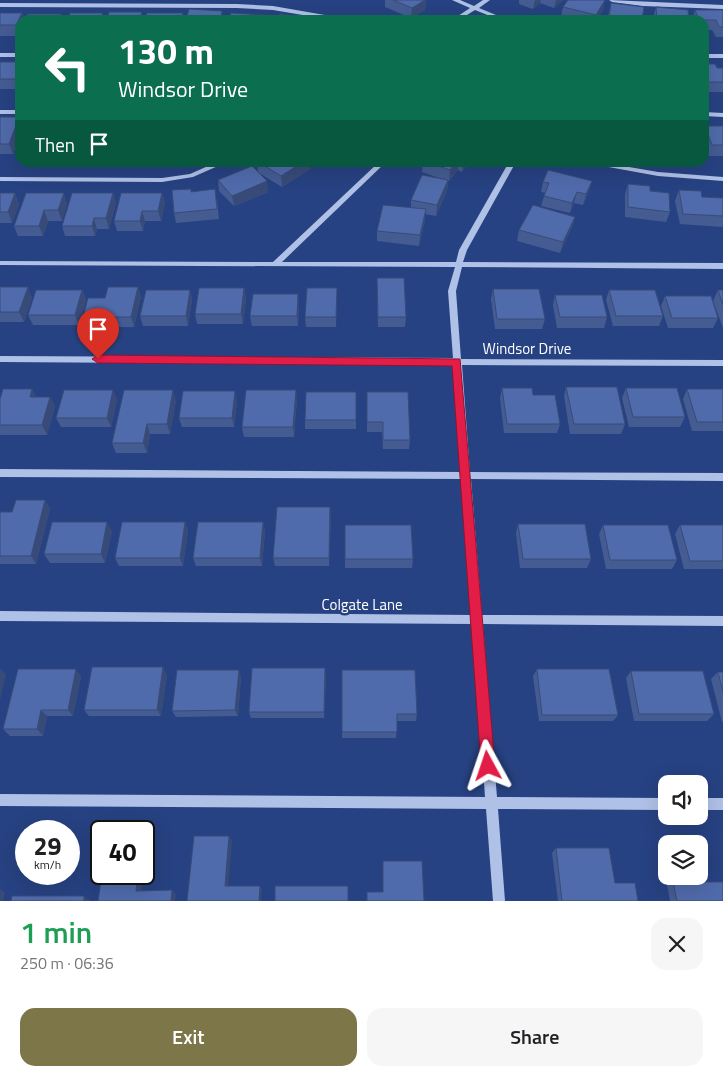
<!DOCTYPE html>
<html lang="en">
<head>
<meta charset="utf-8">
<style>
	body { margin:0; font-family:"Titillium Web",sans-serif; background:#f6f6f6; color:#202124; height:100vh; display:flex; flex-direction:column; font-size:19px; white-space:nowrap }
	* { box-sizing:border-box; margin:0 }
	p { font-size:16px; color:#757577 }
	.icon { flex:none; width:28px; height:28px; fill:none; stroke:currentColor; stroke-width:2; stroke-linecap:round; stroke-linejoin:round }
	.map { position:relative; height:901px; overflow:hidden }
	.side { display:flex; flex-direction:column; background:#fff; flex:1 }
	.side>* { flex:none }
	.banner { position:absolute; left:15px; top:15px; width:694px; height:152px; border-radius:15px; box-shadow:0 5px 20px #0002; background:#0b6e4f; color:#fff; overflow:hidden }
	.tools { position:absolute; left:658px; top:775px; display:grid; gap:10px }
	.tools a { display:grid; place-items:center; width:50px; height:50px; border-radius:10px; background:#fff; box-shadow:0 5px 20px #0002; font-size:25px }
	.speed { position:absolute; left:15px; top:820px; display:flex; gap:10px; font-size:25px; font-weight:700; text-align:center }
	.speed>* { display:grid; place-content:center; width:65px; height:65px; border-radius:50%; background:#fff; box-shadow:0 5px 20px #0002; line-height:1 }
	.speed small { font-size:12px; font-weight:400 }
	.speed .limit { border:2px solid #111; border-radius:8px; background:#fff; color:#111 }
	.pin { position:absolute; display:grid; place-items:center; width:42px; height:42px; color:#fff; margin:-51px -21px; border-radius:50% 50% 50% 0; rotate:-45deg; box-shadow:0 0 5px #0007 }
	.pin .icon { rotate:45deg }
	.me { position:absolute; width:55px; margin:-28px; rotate:355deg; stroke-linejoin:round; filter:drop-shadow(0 0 4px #0008) }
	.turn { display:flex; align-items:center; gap:18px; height:105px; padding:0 20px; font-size:22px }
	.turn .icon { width:65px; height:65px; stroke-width:2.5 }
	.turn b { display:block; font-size:35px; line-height:42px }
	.then { display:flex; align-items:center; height:48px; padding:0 20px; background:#0003; gap:10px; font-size:19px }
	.round { display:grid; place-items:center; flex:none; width:52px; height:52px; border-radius:15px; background:#f6f6f6 }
	.overview { display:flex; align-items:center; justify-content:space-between; height:85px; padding:0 20px }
	h1 { font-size:30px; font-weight:600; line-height:38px; color:#1e9e55 }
	.action { display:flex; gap:10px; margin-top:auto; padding:10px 20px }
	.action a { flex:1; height:58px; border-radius:15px; background:#7d7648; color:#fff; font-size:20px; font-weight:600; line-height:58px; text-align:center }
	.action a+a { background:#f6f6f6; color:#202124 }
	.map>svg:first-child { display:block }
</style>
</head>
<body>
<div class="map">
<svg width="723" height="901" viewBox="0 0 723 901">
	<rect width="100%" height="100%" fill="#274282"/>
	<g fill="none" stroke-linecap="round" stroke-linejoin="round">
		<path fill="#b0c1e7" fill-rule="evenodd" d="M452,0H460L474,6L483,0H490L479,8L508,20H500L475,10L459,20H452L470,8Z
			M609,0L723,5V9L643,6L612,2Z
			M0,3L237,4L273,6L342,18L345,20H332L273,10L237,8L0,7Z
			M0,53H20V57H0Z
			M704,54H723V58H704Z
			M0,110H20V114H0Z
			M704,112L723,113V117L704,116Z
			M217,162H227L193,177L162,182L0,181V177L162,178L190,174Z
			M379,162H386L282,262H456L459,250L509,162H516L467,250L463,262L723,263V269L462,267L456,291L461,359L723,360V366L462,365L470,472L723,473V481L471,479L482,615L723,616V626L483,624L497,797L666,798V810L498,809L505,901H493L486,809L0,806V794L485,797L473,624L0,621V611L472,615L462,479L0,477V469L461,472L454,365L0,362V356L453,358L448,291L455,267L0,265V261L273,262Z
			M581,162H600L658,172L723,177V181L658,176Z
			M699,798H723V810H699Z"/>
	</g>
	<path fill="#455c93" d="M385,0H426L425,10L411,18L385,7Z
		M519,0H563L554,8L540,3L533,9L519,4Z
		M605,0L603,10L597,20H574L561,17L563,7Z
		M611,3L642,20H607Z
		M656,7L689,20H653V17Z
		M695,10H723V37H716L712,30H704V20H692Z
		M0,13H22L24,20H20V34L19,36H0Z
		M0,62H20V89H0Z
		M704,64L717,68H723V92H704Z
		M0,117L20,119V151L17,143L13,154H0Z
		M705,126H723V156H708L704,144V128Z
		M257,162H310V169L282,187L259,173L268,192L234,206L219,191L218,180L258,172Z
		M423,162H469L462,172L458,170L449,181H448L447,191L436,216L425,214V220L419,246L377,241V231L411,208V200L445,180L422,172Z
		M592,181L589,191L583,205L574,203L570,213L541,206L545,193L541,192L543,182Z
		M628,184L650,191L670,212L666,222L625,217V194Z
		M191,189V192L217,200L219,219L176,223L174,213Z
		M679,190L702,197L723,200V225L722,227L680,224L675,201Z
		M0,193H15L19,204L12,223H0Z
		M26,193L67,203L62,221H48L43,236H18L14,226Z
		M113,193L116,203L109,229H97L95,236H65L62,226Z
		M162,193L165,203L161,221H145L143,231H117L114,221Z
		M575,217L572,227L560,253L517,241L519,230Z
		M0,287L32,297L24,322H0Z
		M138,287L141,297L134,327H87L83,317L105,298Z
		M244,288L246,298L243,324H197L195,314Z
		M337,288L336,327H306L305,317Z
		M377,288L406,317L405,327H378Z
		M493,289L545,319L542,329H495L491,299Z
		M82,290L86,300L79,325H33L28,315Z
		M190,290L192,300L188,326H143L140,316Z
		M609,290L663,316L659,326H613L606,300Z
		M718,290H723V328L713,301Z
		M555,295L607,317L604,328H557L553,305Z
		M665,296L718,318L713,328H668L661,306Z
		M299,304L298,326H252L250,316Z
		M566,387L625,424L621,434H570L564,396Z
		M502,388L533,395L560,424L557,433H504L500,398Z
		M626,388L685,417L680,427H629L622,398Z
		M32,389L36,397H50L55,406L47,435H0V399Z
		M687,389H723V431H692L683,399Z
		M356,392V429H305V420Z
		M367,392L410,440L409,449H383L382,432H367Z
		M117,399L111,427H61L56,418Z
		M297,399L294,437H244L242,427Z
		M176,400L170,434H150L147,453H116L112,443Z
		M237,401L234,427H182L179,418Z
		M45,500L50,509L36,564H0V512H12Z
		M331,516L329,566H275L273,558Z
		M185,522L188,530L183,566H119L115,558Z
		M263,522L265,531L262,566H196L193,558Z
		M518,524L591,559L587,568H520L516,533Z
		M603,525L677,560L672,569H606L599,534Z
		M680,525H723V569H684L675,534Z
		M112,531L105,563H50L44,554Z
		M345,559H413L412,568H345Z
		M537,669L618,715L613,721H539L533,676Z
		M342,670L417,714L416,721H397L396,738H342Z
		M631,671L714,714L707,721H634L626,678Z
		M718,672H723V722H722L711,679Z
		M167,675L161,716H89L84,710Z
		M326,675L324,718H251L249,712Z
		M81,676L73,716H47L43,736H10L3,729Z
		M241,677L238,716L176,717L172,711Z
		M556,848L615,883L638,901H558L552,853Z
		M673,882L723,901H670L667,885Z"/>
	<path fill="#384b78" d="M426,0L425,10L411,18L412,8Z
		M535,0H541L540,3L533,9Z
		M556,0H564L554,8Z
		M605,0L603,10L597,20H595L596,15Z
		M222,11L223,20H221Z
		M142,12L143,20H139Z
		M22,13L24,20H20V34L19,36L16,25Z
		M103,13L104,20H100Z
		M183,13L184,20H181Z
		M61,14L63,20H59Z
		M19,117L20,136L13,154L9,144Z
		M303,162H310V169L282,187L281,176Z
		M456,162H458V170L449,181L450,170Z
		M463,162H469L462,172Z
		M448,180L447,191L436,216L437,205Z
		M267,181L268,192L234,206L232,196Z
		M592,181L589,191L583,205L586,194Z
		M577,192L574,203L570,213L572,203Z
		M15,193L19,204L12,223L8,212Z
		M64,193L67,203L62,221L58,210Z
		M113,193L116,203L109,229L106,218Z
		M162,193L165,203L161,221L158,211Z
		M426,209L425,220L419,246L420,235Z
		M44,210L48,221L43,236L39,226Z
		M142,211L145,221L143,231L140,221Z
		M575,217L572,227L560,253L563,242Z
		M94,218L97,229L95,236L92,226Z
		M28,287L32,297L24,322L19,312Z
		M138,287L141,297L134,327L131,317Z
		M244,288L246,298L243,324L241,314Z
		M82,290L86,300L79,325L75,315Z
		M190,290L192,300L188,326L186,316Z
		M298,294L299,304L298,326L297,316Z
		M32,389L37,399L30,397Z
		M113,390L117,399L111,427L107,418Z
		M173,390L176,400L170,434L167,424Z
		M296,390L297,399L294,437L293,427Z
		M235,391L237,401L234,427L232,418Z
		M50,397L55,406L47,435L42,425Z
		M147,424L150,434L147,453L143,443Z
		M45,500L50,509L36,564L31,556Z
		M330,507L331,516L329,566V558Z
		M107,522L112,531L105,563L101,554Z
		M185,522L188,530L183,566L180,558Z
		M263,522L265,531L262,566L260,558Z
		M163,667L167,675L161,716L157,710Z
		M0,668L6,675L0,700Z
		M325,668L326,675L324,718V712Z
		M76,669L81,676L73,716L68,710Z
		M239,670L241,677L238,716L235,710Z
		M41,710L47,716L43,736L37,729Z
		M144,831L149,836L144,873Z
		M229,836L232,841L228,889L225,886Z
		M138,874H144L141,895L136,891Z
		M260,886L262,889L261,901H259Z
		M0,889L5,892L3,901H0Z
		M172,890L176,894L175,901H171Z
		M84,896L90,900V901H84Z"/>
	<path fill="#506bab" stroke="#384b78" d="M393,0H425L412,8Z
		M568,0H605L596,15L563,7Z
		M611,3L644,7L642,20L609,17Z
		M656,7L688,10L689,20H657Z
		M189,9L222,11L221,20H186Z
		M695,10H723V27H719L716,20H699Z
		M109,12H142L139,20H107Z
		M0,13H22L16,25H0Z
		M70,13H103L100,20H67Z
		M147,13H183L181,20H145Z
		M231,13L265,15L264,20H229Z
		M28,14H61L59,20H25Z
		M280,14L311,18L310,20H277Z
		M0,62H20V79H0Z
		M704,64H715L717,68H723V82H704Z
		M0,117H19L9,144H0Z
		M705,126H723V145H712Z
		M20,135V143H17Z
		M258,162H303L281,176Z
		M427,162H456L450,170Z
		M252,166L267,181L232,196L218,180Z
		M548,170L592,181L586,194L577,192L572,203L544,196L549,183L543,182Z
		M422,175L448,180L437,205L411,200Z
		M628,184L650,186V191L669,193L670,212L628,207Z
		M191,189V192L215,189L217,209L174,213L172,190Z
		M679,190L701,191L702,197L723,198V216L683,214Z
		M0,193H15L8,212H0Z
		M26,193H64L58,210H44L39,226H14Z
		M72,193H113L106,218H94L92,226H62Z
		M121,193H162L158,211H142L140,221H114Z
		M383,205L426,209L420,235L377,231Z
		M533,205L575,217L563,242L519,230Z
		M377,278H404L406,317H378Z
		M0,287H28L19,312H0Z
		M108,287H138L131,317H83L88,298H105Z
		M199,288H244L241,314H195Z
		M307,288H337L336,317H305Z
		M493,289H539L545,319H497Z
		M36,290H82L75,315H28Z
		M146,290H190L186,316H140Z
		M609,290H655L663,316H616Z
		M718,290H723V305Z
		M253,294H298L297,316H250Z
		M555,295H602L607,317H560Z
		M665,296H711L718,318H672Z
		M566,387H617L625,424H574Z
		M502,388H532L533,395H555L560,424H507Z
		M626,388H677L685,417H633Z
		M3,389H32L30,397H50L42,425H0V399Z
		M687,389H723V422H697Z
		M64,390H113L107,418H56Z
		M124,390H173L167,424H147L143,443H112Z
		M246,390H296L293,427H242Z
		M183,391H235L232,418H179Z
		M306,392H356V420H305Z
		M367,392H408L410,440H383V422H367Z
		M16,500H45L31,556H0V512H12Z
		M277,507H330L329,558H273Z
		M52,522H107L101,554H44Z
		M122,522H185L180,558H115Z
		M198,522H263L260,558H193Z
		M518,524H585L591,559H523Z
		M345,525H411L413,559H345Z
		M603,525H668L677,560H610Z
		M680,525H723V561H690Z
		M92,667H163L157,710H84Z
		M252,668H325L324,712H249Z
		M18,669H76L68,710H41L37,729H3Z
		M537,669H609L618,715H542Z
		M177,670H239L235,710L172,711Z
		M342,670H415L417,714H397V732H342Z
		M631,671H703L714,714H639Z
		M718,672H723V692Z
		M194,836H229L225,886H260L259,901H187Z
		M556,848H609L615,883H635L638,901H562Z
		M383,861H422L424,901H367V892H383Z
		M102,874H138L136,891L172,890L171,901H98Z
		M673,882H723V901H677Z
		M275,886H348V901H275Z
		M12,896H84V901H11Z"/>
	<path fill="#e11d48" stroke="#92132f" d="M98,355L460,359L495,766L493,771L488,773L483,771L481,766L452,366L98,363L92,359Z"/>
	<g text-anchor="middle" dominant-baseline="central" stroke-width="5" stroke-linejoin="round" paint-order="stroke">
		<g font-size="15" fill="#fff" stroke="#274282">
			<text x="527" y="348">Windsor Drive</text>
			<text x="362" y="604">Colgate Lane</text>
		</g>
	</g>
</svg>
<div class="tools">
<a><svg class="icon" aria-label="sound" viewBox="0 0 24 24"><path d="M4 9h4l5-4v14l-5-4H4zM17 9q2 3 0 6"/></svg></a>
<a><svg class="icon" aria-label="layers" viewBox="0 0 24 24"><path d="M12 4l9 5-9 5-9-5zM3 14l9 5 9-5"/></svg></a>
</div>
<div class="speed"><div>29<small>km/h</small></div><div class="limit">40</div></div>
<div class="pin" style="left:98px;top:359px;background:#d93025"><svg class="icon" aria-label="arrive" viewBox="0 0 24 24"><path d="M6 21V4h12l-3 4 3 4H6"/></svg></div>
<svg class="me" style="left:488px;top:766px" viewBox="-20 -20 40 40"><path d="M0-17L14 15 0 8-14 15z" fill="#e11d48" stroke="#fff" stroke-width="4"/></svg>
<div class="banner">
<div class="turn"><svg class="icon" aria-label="left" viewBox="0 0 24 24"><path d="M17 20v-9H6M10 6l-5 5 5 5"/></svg><div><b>130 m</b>Windsor Drive</div></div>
<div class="then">Then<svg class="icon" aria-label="arrive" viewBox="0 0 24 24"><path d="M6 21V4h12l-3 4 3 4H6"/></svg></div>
</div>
</div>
<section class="side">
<div class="overview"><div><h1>1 min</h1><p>250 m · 06:36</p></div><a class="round"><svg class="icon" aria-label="close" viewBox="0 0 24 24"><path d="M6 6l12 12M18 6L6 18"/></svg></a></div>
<div class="action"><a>Exit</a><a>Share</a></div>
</section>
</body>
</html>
